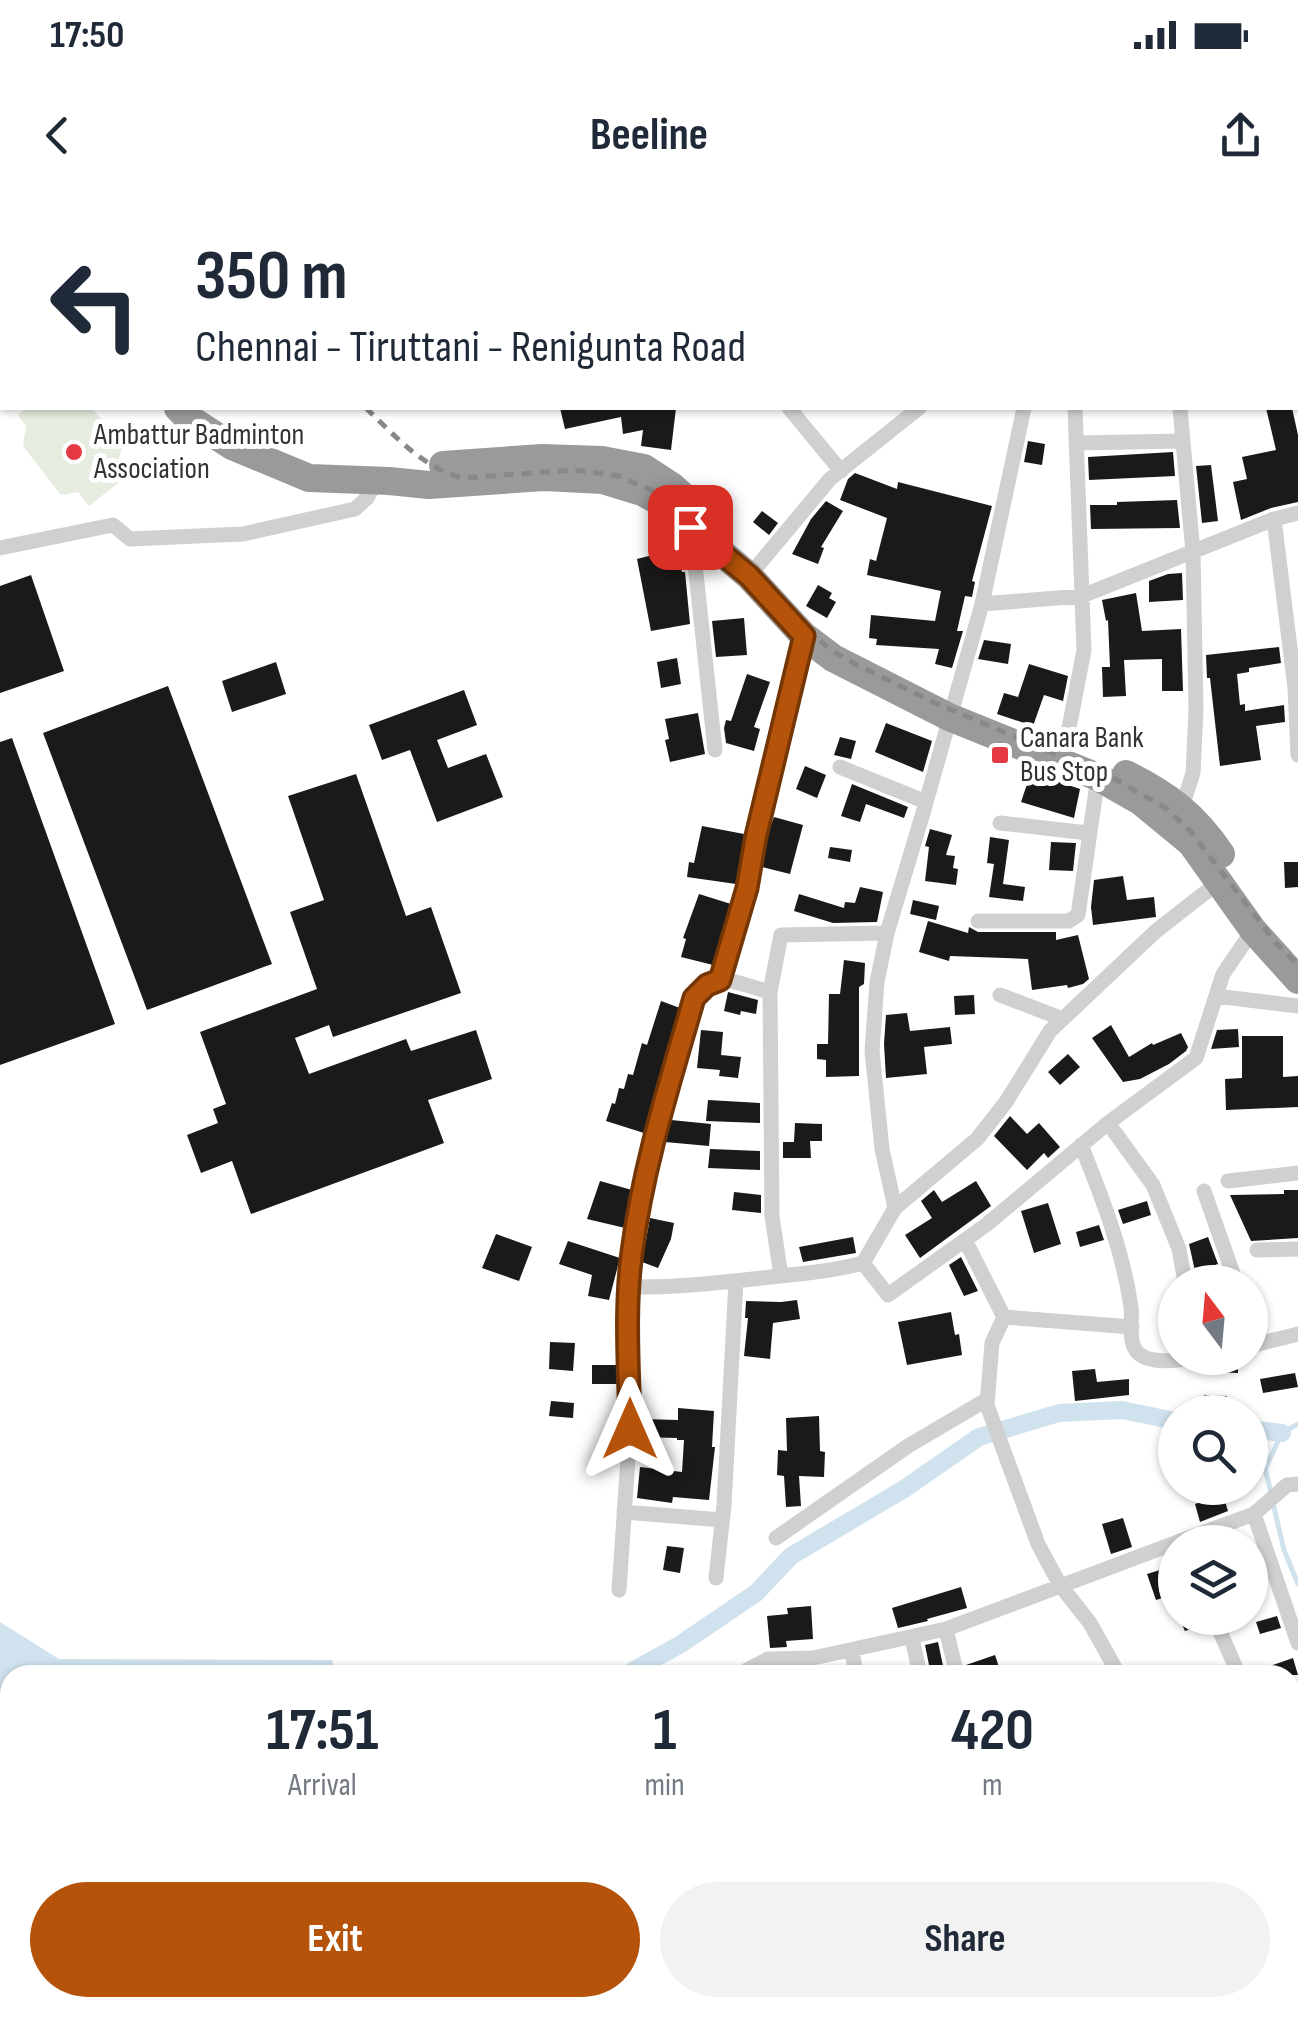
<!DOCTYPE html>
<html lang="en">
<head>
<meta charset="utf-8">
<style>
	body { margin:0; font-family:"Sofia Sans Condensed",sans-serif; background:#f2f2f3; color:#1f2937; height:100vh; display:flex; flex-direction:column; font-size:38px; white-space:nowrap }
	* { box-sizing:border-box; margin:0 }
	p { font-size:32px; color:#747a83 }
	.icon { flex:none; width:55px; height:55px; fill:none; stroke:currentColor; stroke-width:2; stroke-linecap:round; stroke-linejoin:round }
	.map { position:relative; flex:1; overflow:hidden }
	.drawer { position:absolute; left:0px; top:1465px; width:1300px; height:352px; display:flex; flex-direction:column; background:#fff; border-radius:30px 30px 0 0; box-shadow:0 2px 8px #0004 }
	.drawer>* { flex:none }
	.guide { position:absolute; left:0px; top:0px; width:1300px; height:210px; box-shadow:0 2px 8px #0004; background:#fff; color:#1f2937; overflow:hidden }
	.needle { width:65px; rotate:344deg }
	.buttons { position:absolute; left:1158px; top:1065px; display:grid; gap:20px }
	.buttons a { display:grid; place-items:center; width:110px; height:110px; border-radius:50%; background:#fff; box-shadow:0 2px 8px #0004; font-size:50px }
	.pin { position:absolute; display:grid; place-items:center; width:85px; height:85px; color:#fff; margin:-42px; border-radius:20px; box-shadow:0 5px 15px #0006 }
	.me { position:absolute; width:110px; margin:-55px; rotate:0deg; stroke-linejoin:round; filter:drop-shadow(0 0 8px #0008) }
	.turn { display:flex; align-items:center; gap:35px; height:210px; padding:0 30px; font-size:45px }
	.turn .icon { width:130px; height:130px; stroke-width:2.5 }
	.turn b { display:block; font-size:70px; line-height:85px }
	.eta { display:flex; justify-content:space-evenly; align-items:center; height:170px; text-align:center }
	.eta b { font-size:60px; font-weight:700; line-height:70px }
	.action { display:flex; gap:20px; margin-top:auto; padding:20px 30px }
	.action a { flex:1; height:115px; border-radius:60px; background:#b45309; color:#fff; font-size:40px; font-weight:700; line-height:115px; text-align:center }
	.action a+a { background:#f2f2f3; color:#1f2937 }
	.status { display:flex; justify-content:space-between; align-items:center; height:70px; padding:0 50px; background:#fff; direction:ltr }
	.status svg { height:28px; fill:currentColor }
	header { display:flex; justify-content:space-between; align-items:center; height:130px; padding:0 30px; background:#fff; font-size:45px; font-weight:700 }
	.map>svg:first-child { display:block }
</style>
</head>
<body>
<div class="status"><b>17:50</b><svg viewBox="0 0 49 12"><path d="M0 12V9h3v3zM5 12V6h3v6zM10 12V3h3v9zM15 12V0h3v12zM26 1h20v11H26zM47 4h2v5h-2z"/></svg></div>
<header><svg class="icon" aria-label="back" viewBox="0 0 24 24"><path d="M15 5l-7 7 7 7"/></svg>Beeline<svg class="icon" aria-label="share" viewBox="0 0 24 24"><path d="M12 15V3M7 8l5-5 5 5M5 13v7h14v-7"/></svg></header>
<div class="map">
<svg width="1298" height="1817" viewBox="0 0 1298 1817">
	<rect width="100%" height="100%" fill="#fff"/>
	<path fill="#e6ecdf" d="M27,208H92L123,244L119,258L131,273L89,306L78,292L61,295L23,246L26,226L18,215Z"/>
	<path fill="#cfe2ee" d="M0,1422L59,1459L332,1460L337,1475H10V1808H441L444,1817H0Z"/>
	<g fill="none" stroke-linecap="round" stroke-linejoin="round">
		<path stroke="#cfe2ee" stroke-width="5" d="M1271,1292L1265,1269L1282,1233L1298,1224
			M1273,1303L1284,1350L1298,1384
			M1290,1659L1298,1654
			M1183,1808V1817"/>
		<path stroke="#cfe2ee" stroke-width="18" d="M1250,1229L1282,1233
			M625,1475L681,1444L756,1393L791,1356L904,1289L979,1237L1059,1213L1122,1210L1175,1221"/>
	</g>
	<path fill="#1a1a1a" d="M560,208H676L671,250L641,246L643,230L623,234L621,217L565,229Z
		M1266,208H1292L1298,235V302L1271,308L1241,320L1233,282L1247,279L1242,257L1276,250Z
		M1028,241L1045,244L1042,265L1024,262Z
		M1173,252L1175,276L1089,280L1088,257Z
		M1211,265L1218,321L1202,323L1196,266Z
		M855,273L897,289L898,282L992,306L972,381L975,382L972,397L965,396L957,431H963L952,468L935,464L939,449L876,445L877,439L869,438L871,415L935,421L941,391L867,375L870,359L876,361L887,318L840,300L848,279Z
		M1177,300L1180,328L1091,329L1090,305H1117V302Z
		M826,301L843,311L821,347L824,348L818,364L792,354L811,319Z
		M762,311L778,323L769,335L753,322Z
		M676,349L682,372H685L690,424L651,431L637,359Z
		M1182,373L1183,400L1149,402V381L1168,374Z
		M31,375L64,471L0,493V386Z
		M818,385L832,393L829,398L836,402L827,418L806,406Z
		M1136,393L1142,431L1181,429L1183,491H1162V459L1124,460L1126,496L1103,497L1102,467H1110L1108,420L1106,421L1102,400Z
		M744,418L747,455L716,457L712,421Z
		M984,440L1011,444L1008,464L978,459Z
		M1279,447L1281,463L1249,468V472L1237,474L1240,505L1245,504V511L1284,505L1285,522L1256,526L1261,560L1220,566L1210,478H1207L1206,455Z
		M677,458L681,484L661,488L657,462Z
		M276,462L286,494L232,512L222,481Z
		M1029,464L1068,476L1063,501L1044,495L1033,526L997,514L1004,493L1018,497Z
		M747,474L770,482L754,527L760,529L754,551L726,543L724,528L726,520L731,521Z
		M168,486L272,764L147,810L43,533Z
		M464,490L477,525L437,540L448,568L486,554L503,597L437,622L410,550L382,560L369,525Z
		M698,513L705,554L670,562L665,540L669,539L665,519Z
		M886,523L932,541L923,572L875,552Z
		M840,537L856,541L851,559L834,555Z
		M12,538L115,824L0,865V542Z
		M805,566L826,575L817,598L796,589Z
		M1031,572L1080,589L1074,618L1021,602Z
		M356,574L406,716L431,707L461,793L333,837L329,825L295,838L309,874L406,839L411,851L476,830L492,879L428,900L444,943L251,1014L232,961L201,973L187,935L218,923L213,909L226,904L200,832L317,789L290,712L324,700L288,596Z
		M852,584L908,607L904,618L866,604L860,622L841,616Z
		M774,617L803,625L790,674L762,667L766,638Z
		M702,626L744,634L736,684L687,677L689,662L694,663Z
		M930,629L952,635L946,655L955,656L953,668L958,669L956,685L925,681L929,647L925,646Z
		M990,637L1009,640L1003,684L1025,687L1023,701L989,697L994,664L987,663Z
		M1051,642L1076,643L1073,671L1049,670Z
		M830,647L852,650L850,662L828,658Z
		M1284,662H1298V687L1285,688Z
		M1123,676L1127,700L1154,697L1156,717L1093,725L1091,707L1094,680Z
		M860,687L883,692L877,722L833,723L794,711L799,694L844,708L845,702L855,703Z
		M699,694L731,704L713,765L681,757L686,739L683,738Z
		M913,700L939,706L936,720L910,714Z
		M928,721L968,733L969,727L978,732H1056V740L1078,735L1089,779L1083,784L1068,788L1067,785L1032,790L1028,759L950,756L949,761L919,752Z
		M844,760L865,763L864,784L859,787V876L826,877V860L817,859V844H828L829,794H840Z
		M728,792L758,800L756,814L741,811L740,815L724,811Z
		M974,795L975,814L955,815L954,796Z
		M661,801L680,808L644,933L606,921L612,903L615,904L619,888L624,889L628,874L633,875L642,843L647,845Z
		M907,813L910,831L950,827L952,844L924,847L927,874L886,878L884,844L886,815Z
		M1111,825L1129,857L1152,843L1153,845L1181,833L1188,847L1186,851L1169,864L1140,879L1123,882L1092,838Z
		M1238,829L1239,847L1211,849L1217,830Z
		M701,830L723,832L721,855L741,857L738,878L719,876L720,870L697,868Z
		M1242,836H1283V877L1298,876V907L1226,910L1225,879L1242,878Z
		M1068,854L1080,867L1060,885L1048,872Z
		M708,900L760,903V923L706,921Z
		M1010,916L1027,934L1039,923L1060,947L1048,958L1044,953L1027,970L994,936Z
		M671,920L711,924L709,946L665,942Z
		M795,923L822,924V941H810L811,958H783V942H794Z
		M710,949L760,951V970L708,968Z
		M600,981L632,990L625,1028L587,1019Z
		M976,981L991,1006L920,1058L905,1035L932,1018L921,1001L934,990L942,1002Z
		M1284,990H1298V1038L1251,1041L1230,995L1284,994Z
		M734,992L761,995V1013L732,1010Z
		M1147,1001L1151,1015L1123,1024L1118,1010Z
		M1048,1003L1061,1044L1034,1053L1021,1011Z
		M650,1018L674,1023L671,1039L658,1068L642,1062Z
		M1099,1025L1104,1040L1080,1047L1076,1032Z
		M496,1034L532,1047L519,1081L482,1068Z
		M853,1037L856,1053L803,1062L799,1047Z
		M1208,1037L1218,1064L1195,1071L1189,1044Z
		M568,1041L620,1058L609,1100L588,1096L592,1075L559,1064Z
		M961,1057L978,1091L964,1096L949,1065Z
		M797,1100L800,1119L773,1123L770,1159L744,1156L748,1118H745L746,1101L781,1102Z
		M951,1112L955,1135L959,1134L962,1155L907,1165L898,1122Z
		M550,1142L575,1143L573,1171L549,1169Z
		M1218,1160L1238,1161V1173L1218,1172Z
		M592,1165H618V1184H592Z
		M1095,1169L1097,1182L1129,1179V1195L1075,1201L1072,1171Z
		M1295,1173L1298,1187L1263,1193L1260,1179Z
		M1204,1195L1227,1196V1212H1203Z
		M551,1201L574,1203L573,1218L549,1216Z
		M678,1208L714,1211L712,1247H715L709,1300L673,1297L672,1303L637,1298L640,1267L682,1272L684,1240H677V1238L641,1237V1219L678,1220Z
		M819,1216L820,1251L825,1252L824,1277L799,1276L801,1306L786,1307L784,1276L777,1275L778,1250L787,1251L786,1218Z
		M1223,1295L1228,1311L1200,1322L1195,1304Z
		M1123,1318L1132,1347L1111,1354L1102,1324Z
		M667,1346L684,1348L680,1373L663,1370Z
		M1160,1370L1169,1396L1156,1400L1147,1374Z
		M961,1387L967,1408L927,1419L928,1421L898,1428L892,1408Z
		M811,1406L813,1439L786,1441L787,1447L770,1448L767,1416L788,1414L787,1408Z
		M1277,1416L1281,1428L1260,1434L1256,1422Z
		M1179,1418H1203L1204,1424L1185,1431Z
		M938,1442L945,1475H931L925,1445Z
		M995,1455L1000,1470L985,1475H968L966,1465Z
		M1293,1458L1298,1475H1251L1250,1473Z"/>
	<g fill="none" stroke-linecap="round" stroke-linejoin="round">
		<path stroke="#d0d0d0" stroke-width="15" d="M812,0L814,2
			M1170,0L1171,2
			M1252,0L1253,2
			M719,2L727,0
			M1193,2L1197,0
			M1298,180V182
			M789,208L841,271
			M1180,208L1193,353L1196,509L1193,573L1182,607
			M1076,243L1183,241
			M1274,319L1295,488L1298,555
			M691,327L715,550
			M0,348L113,325L130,339L243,334L355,309L367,298L377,280
			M749,376L830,279L919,208
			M982,404L1082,396L1274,319L1298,313
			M1065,549L1084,450L1075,208
			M840,567L926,602
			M1000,623L1088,633
			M978,721H1069L1078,715L1098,577
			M721,780L747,688L755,636L804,436
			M1000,795L1063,819
			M1216,796L1298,806
			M1108,923L1153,985L1179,1049L1185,1082
			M1081,945C1102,997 1123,1051 1131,1107C1133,1123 1126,1147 1142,1156C1156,1164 1181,1160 1196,1158
			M1228,981L1298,973
			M1204,991L1236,1082
			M895,1008L882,949L872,851L877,782L887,733L923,613L982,404L1024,208
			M965,1040L1004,1117L992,1143L987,1205L1038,1344L1060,1385L1090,1423L1119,1475
			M1257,1050L1298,1049
			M863,1063L888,1095L986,1025L1108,923L1196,858L1223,774L1253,730
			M781,1076L772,1016L770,792L781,735L887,733
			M629,1087C673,1088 717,1083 762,1078C796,1074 830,1072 863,1063L895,1008L977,939L1006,902L1050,831L1156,731L1220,681
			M1004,1117L1132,1127
			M1250,1122L1258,1144
			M1250,1146L1298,1134
			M624,1312L722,1320
			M1254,1314L1298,1443
			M776,1338L908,1246L986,1200
			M1177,1342L1254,1314L1287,1285L1298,1284
			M716,1378L724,1305L736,1081
			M619,1390L630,1229L629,1087L632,1051L649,958L694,798C723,770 734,783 770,792
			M1214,1418L1239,1475
			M946,1429L957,1475
			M912,1438L920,1475
			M852,1450L856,1475
			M745,1475L747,1470L768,1459L813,1458L946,1429L1175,1343
			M1290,1497L1298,1494
			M1290,1604L1298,1599
			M1297,1682L1298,1684
			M1290,1781L1298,1779
			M459,1808L462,1817
			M526,1808L527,1817
			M623,1808V1817
			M699,1808L700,1817
			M811,1808L813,1817
			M930,1817V1808
			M1002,1817L1003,1808
			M1077,1817L1079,1808"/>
		<path stroke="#9a9a9a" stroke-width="28" d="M25,0L27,2
			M178,208L187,217L232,246L309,278L389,281L429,285L544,277L603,280L642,292L664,304L749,376L804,436L833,458L949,517L1098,577L1140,601L1191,643L1253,730L1298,780
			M443,265L542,258L602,260L644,268L673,287L695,307
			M1126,574C1168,595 1195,615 1221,654"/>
		<path stroke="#888" stroke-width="5" stroke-dasharray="10 8" stroke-linecap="butt" d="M154,0L157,2
			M207,2L218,0
			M255,2L265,0
			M370,2L381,0
			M527,2L537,0
			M0,63H2
			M0,112L2,111
			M366,208C394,235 424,269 463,278L574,270L619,276L662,295L718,341L829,449L853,463L935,503L1117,580L1167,609L1191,632L1276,743L1298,765"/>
	</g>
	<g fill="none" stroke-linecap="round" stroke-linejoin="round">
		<defs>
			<path id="route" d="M630,1229C629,1171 624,1110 632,1052C643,966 670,882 694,798L707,785L720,780L747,688L756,636L804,436L749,376L690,327"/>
		</defs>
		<use href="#route" stroke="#753606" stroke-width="25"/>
		<use href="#route" stroke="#b45309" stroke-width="18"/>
	</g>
	<g fill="#e63946" stroke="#fff" stroke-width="4">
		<circle cx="74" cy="252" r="10"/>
		<rect x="990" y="545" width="20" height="20" rx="5"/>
	</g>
	<g text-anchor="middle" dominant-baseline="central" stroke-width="10" stroke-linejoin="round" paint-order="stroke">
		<g font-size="30" fill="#333" stroke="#fff" text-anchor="start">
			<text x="94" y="235">Ambattur Badminton<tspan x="94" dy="34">Association</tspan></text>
			<text x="1020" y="538">Canara Bank<tspan x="1020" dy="34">Bus Stop</tspan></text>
		</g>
	</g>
</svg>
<div class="buttons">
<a><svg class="needle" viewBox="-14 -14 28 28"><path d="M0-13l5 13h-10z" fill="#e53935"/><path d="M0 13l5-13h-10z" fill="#747a83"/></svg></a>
<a><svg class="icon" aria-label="search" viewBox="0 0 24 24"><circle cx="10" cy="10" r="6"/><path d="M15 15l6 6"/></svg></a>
<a><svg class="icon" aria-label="layers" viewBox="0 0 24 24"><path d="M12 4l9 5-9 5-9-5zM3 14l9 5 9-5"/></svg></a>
</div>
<div class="pin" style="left:690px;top:327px;background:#d93025"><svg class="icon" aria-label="arrive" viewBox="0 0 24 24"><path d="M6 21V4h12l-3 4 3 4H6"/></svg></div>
<svg class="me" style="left:630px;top:1229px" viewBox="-20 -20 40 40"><path d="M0-17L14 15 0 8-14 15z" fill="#b45309" stroke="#fff" stroke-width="4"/></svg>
<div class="guide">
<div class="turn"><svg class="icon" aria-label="left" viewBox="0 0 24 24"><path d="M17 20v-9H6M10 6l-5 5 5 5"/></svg><div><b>350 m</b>Chennai - Tiruttani - Renigunta Road</div></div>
</div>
<section class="drawer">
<div class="eta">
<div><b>17:51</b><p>Arrival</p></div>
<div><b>1</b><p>min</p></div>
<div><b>420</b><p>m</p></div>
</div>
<div class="action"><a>Exit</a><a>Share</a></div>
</section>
</div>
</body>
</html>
